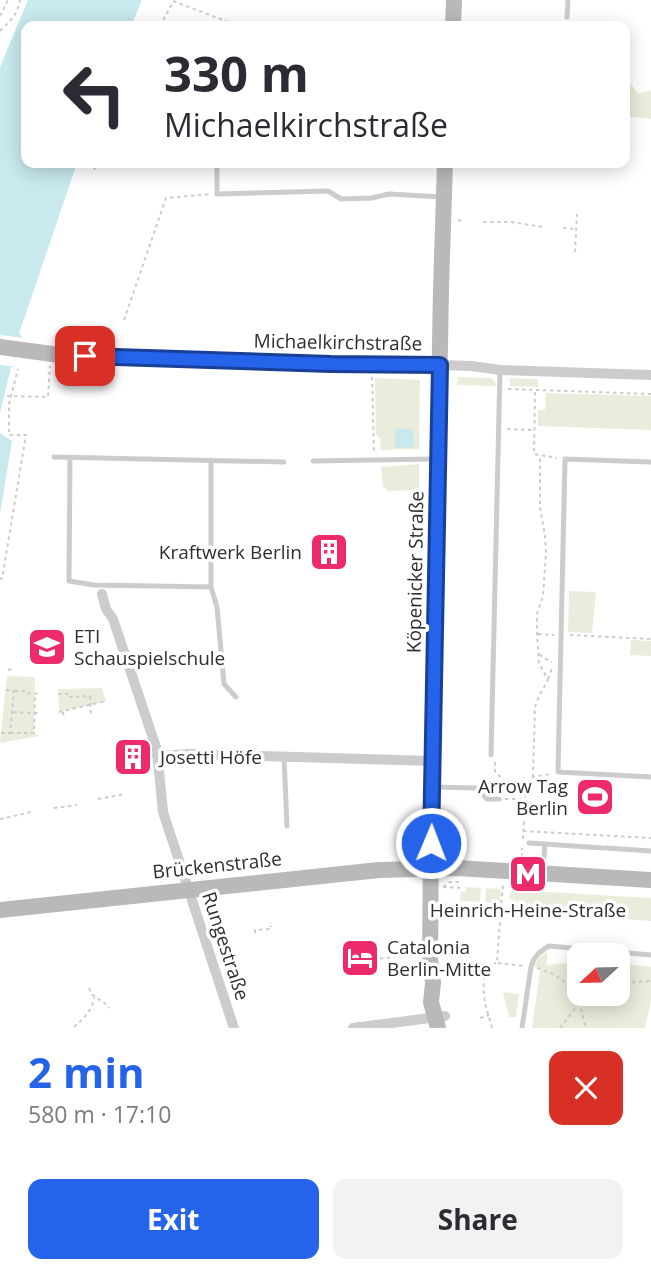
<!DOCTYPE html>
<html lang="en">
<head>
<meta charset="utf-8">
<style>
	body { margin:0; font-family:"Open Sans",sans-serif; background:#f2f2f3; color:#2b2b33; height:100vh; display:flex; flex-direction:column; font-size:26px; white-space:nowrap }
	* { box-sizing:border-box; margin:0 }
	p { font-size:23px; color:#7c7c81 }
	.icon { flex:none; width:38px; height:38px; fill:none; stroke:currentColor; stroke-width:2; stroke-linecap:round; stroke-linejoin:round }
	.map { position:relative; height:1028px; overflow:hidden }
	.sheet { display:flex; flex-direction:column; background:#fff; flex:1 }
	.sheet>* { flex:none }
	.guide { position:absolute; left:21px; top:21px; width:609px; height:147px; border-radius:14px; box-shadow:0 4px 18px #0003; background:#fff; color:#2b2b33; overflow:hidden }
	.needle { width:46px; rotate:248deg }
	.fabs { position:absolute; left:567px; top:943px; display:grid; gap:14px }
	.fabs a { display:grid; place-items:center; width:63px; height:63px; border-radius:14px; background:#fff; box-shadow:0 4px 18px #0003; font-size:35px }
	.pin { position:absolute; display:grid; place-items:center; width:60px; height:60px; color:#fff; margin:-30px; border-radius:14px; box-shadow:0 4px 10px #0006 }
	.me { position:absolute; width:77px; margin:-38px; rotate:1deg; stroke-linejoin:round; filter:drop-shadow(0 0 5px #0008) }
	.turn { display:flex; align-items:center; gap:24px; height:147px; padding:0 28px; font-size:32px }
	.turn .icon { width:91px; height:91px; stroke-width:2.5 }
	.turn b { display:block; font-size:49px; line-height:60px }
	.round { display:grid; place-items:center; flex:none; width:74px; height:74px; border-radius:14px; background:#f2f2f3 }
	.overview { display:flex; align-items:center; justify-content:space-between; height:119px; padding:0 28px }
	h1 { font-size:42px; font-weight:700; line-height:52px; color:#2563eb }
	.action { display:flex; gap:14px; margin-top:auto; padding:14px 28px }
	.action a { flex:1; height:80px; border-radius:14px; background:#2563eb; color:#fff; font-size:28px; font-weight:700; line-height:80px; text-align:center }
	.action a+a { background:#f2f2f3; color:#2b2b33 }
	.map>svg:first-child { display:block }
</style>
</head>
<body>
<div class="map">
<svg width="651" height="1028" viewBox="0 0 651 1028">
	<rect width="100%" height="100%" fill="#fff"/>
	<path fill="#eaeddc" d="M625,83L631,84L638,94L651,90V119L625,116Z
		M458,377L491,378L495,382L496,386L457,385Z
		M375,378L420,380L419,449L381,450L380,438L376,435Z
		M510,378L538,379V387L510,386Z
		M546,393L651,396V430L538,426V410H545Z
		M419,464V490L388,491L383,487L381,467Z
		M569,591L596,592L592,633L568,632Z
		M631,640L651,641V656L630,655Z
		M7,676L35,677L34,733L39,736L0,743Z
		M102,688L106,701L59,712L58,689Z
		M466,887L481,888L480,902L460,901L461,891L466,892Z
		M486,888L501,889L500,904L485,902Z
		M513,890L651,898V921L527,911V907L516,905L509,897L510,893Z
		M547,952V965L579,962V994H618V963L651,967V1001L645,1028H532L540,971L542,969L534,966L538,958Z
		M503,992L519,994L516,1017H509Z"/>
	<path fill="#c8e9ed" d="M28,0H142L131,26H26V163H77L23,322L19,333L22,337L14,367H11L0,413V67Z
		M395,429H413L414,447L395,448Z
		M0,433L12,441L0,514Z"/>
	<path fill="#fff" d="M0,335L25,338L18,367L0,365Z"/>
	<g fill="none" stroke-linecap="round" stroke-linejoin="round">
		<path stroke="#ccc" stroke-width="2" stroke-dasharray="3.5 3.5" stroke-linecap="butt" d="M173,1L226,21L224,26
			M0,16L8,0
			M147,26L154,23L160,26
			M160,26L173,2
			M0,31C11,20 17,16 20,0
			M94,170L97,163
			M458,220L463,221
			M483,222H511L543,227
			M563,228L575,229
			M575,252L577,214
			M124,320L166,198L210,194
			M372,377L374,452
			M508,389L651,394
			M535,392L534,454L557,458
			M7,396L48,397L50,366
			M507,429L533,430
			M0,578L2,579L26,435H9V404L18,369
			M538,634L554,635
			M570,635L651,639
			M540,654L542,657L552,662
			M8,670L13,669
			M548,679L552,668
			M15,691H24V693L40,694
			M58,694H70V697L90,696L91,714
			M13,712L40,713
			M59,712L106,701
			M63,712L64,719
			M1,733H10L14,691L6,690
			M10,733H34L35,694
			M495,762V772L504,780V786L509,791H524
			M533,777L535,707L539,696L548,680L539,663L537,634V614L543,596L546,553L545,536L540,507V455
			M98,799L125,794
			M505,799H524
			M54,808L77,805
			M0,819L31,812
			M523,831L651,838
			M523,839L526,787L533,777L550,774
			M409,841V846H414
			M522,857V848
			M443,887L463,888
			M443,887L450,882H460
			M443,904L501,908L503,885
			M501,908L497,963L524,966
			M255,933V930L271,929V926
			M574,957L577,996
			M361,961L363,976
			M537,968C555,973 567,982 578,998L576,1007L560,1028
			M356,977L354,961L395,957
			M618,983L651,981
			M89,988C93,1001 103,998 109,1008
			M579,1002L586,1028
			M480,1018L489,1015
			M74,1027C84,1018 92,1011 94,998
			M492,1028C486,1006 478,987 489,965L496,963"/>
		<path stroke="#ccc" stroke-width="5" d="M567,17L568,0
			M217,163V194L328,191L341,199L372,198L389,194L442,197
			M54,457L284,462
			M70,457L69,581L94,585L211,587
			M211,460V587L217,607L224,684L236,697
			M313,461L435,459
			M651,462L565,459L558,772L651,777
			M491,755L500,370
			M284,757L287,826
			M433,787L477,788L487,799H499
			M529,843L603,848
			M606,848L651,851
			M543,870L545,844
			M522,1028L531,967C534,956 539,952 549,946L651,955"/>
		<path stroke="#ccc" stroke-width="10" d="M440,365L472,366L500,370L651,375
			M102,594L106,609L113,619L157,750L163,812L234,1028
			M157,756L190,754L432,761
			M353,1028L445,1016"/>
		<path stroke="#b9b9b9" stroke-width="16" d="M453,26L454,0
			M0,347L67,356L330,364L440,365
			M0,910L379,870L457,868L651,880
			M438,1028L431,1002L433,983L430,959L431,843L441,289L445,163"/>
	</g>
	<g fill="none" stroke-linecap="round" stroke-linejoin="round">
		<defs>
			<path id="route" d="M85,356L331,364L440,365L431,843"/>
		</defs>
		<use href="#route" stroke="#184099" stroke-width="18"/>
		<use href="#route" stroke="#2563eb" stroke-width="12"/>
	</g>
	<defs>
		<symbol id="building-square" viewBox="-11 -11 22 22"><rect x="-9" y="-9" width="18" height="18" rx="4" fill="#ed2b6b" stroke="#fff"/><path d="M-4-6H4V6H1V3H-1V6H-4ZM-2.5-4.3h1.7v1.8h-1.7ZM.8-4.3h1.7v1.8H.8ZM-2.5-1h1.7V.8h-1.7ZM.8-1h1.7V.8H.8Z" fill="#fff"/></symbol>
		<symbol id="university-square" viewBox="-11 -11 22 22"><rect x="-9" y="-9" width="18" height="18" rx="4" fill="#ed2b6b" stroke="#fff"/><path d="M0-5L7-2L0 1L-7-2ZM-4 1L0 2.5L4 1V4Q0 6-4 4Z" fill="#fff"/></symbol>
		<symbol id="stadium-square" viewBox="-11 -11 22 22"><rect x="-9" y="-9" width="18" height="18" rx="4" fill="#ed2b6b" stroke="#fff"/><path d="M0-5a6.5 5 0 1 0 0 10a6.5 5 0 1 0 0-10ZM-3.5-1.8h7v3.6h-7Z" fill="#fff"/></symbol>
		<symbol id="metro-square" viewBox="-11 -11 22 22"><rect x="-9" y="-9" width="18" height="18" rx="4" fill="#ed2b6b" stroke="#fff"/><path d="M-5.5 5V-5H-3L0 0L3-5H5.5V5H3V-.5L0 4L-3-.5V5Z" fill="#fff"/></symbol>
		<symbol id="hotel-square" viewBox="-11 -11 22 22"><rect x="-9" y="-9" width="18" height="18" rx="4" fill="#ed2b6b" stroke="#fff"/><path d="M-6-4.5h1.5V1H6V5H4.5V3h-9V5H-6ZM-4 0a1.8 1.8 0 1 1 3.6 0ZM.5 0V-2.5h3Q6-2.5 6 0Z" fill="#fff"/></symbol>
	</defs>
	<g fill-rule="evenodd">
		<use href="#building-square" x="307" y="530" width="44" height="44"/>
		<use href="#university-square" x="25" y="625" width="44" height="44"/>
		<use href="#building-square" x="111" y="735" width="44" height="44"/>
		<use href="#stadium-square" x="573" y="775" width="44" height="44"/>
		<use href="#metro-square" x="506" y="852" width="44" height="44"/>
		<use href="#hotel-square" x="338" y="936" width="44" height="44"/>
	</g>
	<g text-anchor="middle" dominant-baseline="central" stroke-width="7" stroke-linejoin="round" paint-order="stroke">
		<g font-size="19" fill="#2f2f2f" stroke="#fff">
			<text transform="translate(338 342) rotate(1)">Michaelkirchstraße</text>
			<text transform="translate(415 572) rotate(-89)">Köpenicker Straße</text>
			<text transform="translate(217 865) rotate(-6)">Brückenstraße</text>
			<text transform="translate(226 946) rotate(72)">Rungestraße</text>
		</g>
		<g font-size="19" fill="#2f2f2f" stroke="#fff" text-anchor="start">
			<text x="302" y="552" text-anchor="end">Kraftwerk Berlin</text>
			<text x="74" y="636">ETI<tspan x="74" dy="22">Schauspielschule</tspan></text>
			<text x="160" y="757">Josetti Höfe</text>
			<text x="568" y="786" text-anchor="end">Arrow Tag<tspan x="568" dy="22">Berlin</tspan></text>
			<text x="528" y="910" text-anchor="middle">Heinrich-Heine-Straße</text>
			<text x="387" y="947">Catalonia<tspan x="387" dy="22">Berlin-Mitte</tspan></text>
		</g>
	</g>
</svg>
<div class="fabs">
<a><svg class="needle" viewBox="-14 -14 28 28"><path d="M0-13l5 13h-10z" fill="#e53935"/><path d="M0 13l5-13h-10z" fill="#7c7c81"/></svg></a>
</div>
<div class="pin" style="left:85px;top:356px;background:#d93025"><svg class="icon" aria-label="arrive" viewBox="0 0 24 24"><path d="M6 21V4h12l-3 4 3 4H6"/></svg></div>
<svg class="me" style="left:431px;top:843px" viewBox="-20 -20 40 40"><circle r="17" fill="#2563eb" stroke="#fff" stroke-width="3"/><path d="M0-11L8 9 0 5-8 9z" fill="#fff"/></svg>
<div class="guide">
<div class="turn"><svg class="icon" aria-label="left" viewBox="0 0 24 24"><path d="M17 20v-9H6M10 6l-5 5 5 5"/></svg><div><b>330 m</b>Michaelkirchstraße</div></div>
</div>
</div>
<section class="sheet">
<div class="overview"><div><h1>2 min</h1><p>580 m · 17:10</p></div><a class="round" style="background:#d93025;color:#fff"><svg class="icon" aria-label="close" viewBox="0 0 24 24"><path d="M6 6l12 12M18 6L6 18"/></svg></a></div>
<div class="action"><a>Exit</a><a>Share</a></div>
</section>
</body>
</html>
